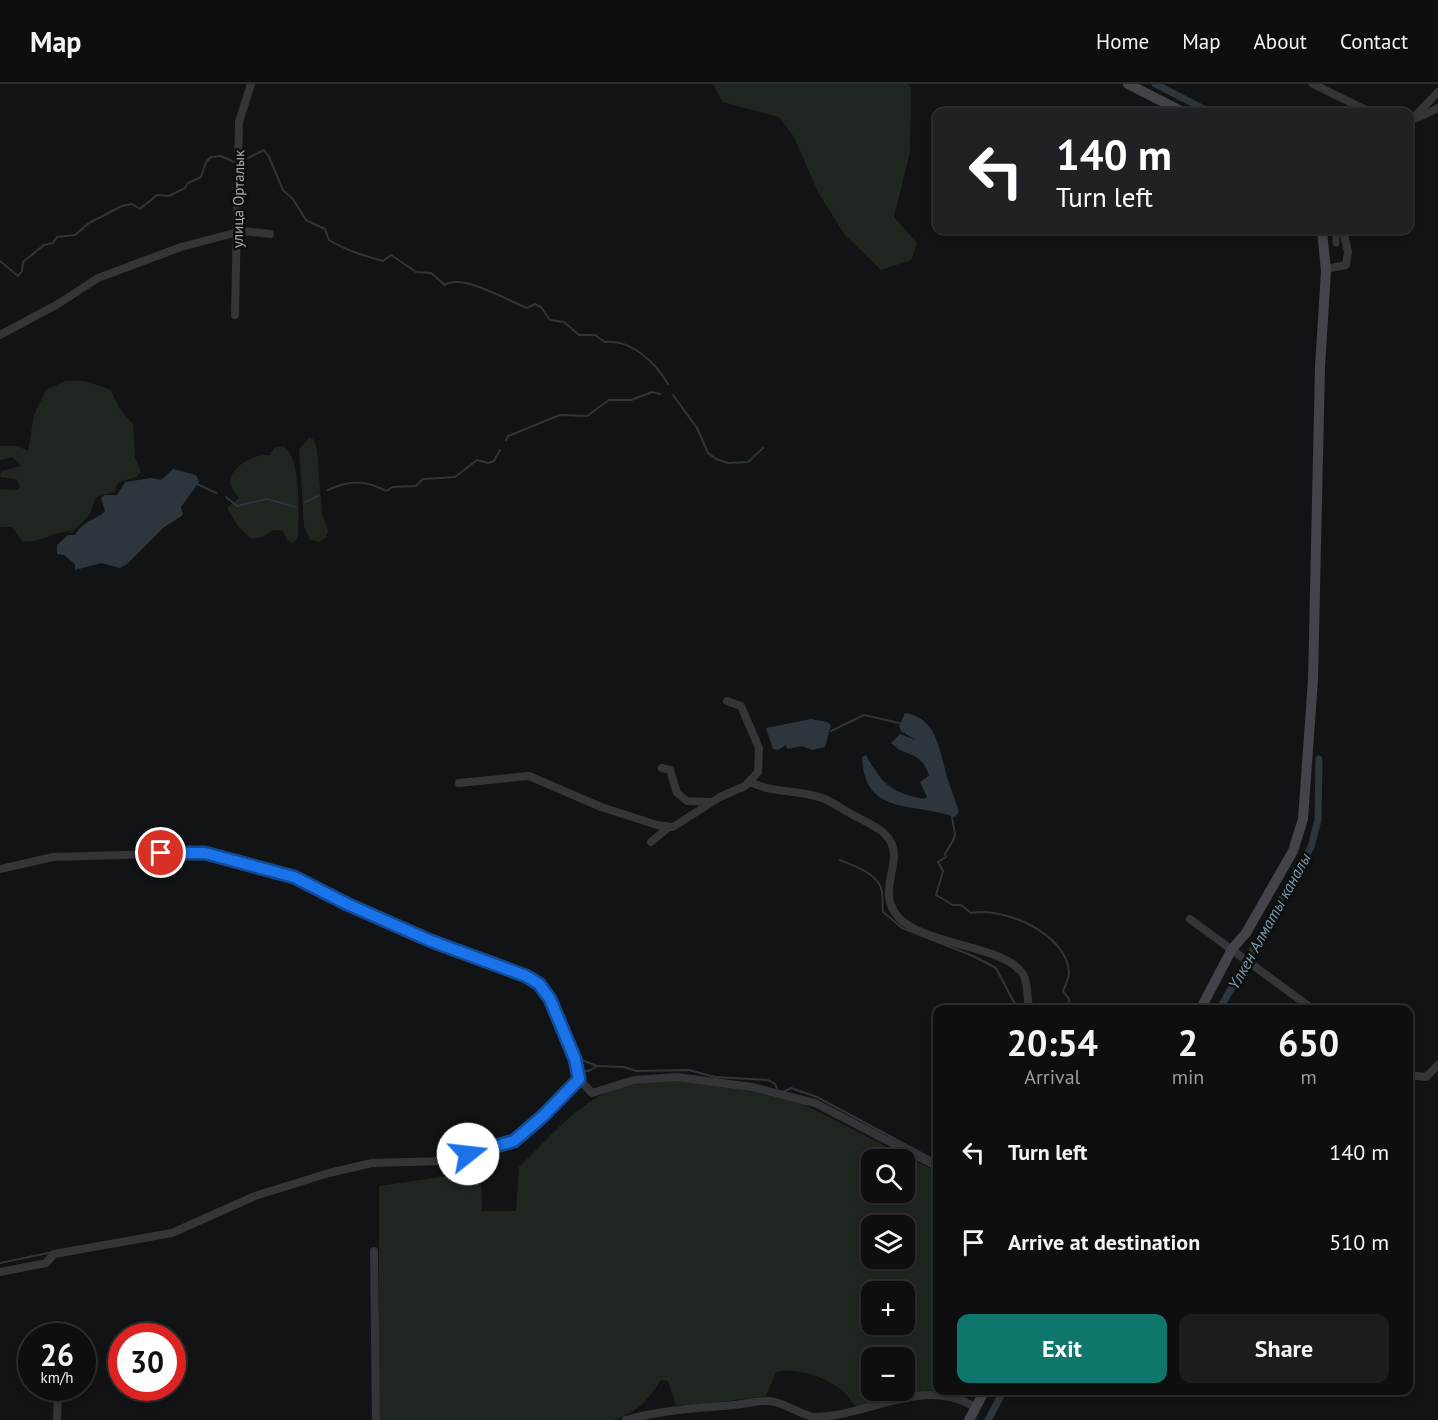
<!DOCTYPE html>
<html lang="en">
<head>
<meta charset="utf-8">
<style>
	body { margin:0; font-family:"PT Sans",sans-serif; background:#1c1c1d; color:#f1f3f6; height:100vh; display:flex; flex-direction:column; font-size:22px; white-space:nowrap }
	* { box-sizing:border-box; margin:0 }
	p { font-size:20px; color:#9b9c9e }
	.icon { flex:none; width:33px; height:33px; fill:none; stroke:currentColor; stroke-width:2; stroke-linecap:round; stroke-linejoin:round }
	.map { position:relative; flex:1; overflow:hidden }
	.side { position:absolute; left:933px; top:921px; width:480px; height:390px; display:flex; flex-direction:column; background:#0e0e0f; border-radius:12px; box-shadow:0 3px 9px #0003,0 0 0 2px #2e2e2f }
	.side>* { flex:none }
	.banner { position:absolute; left:933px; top:24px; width:480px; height:126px; border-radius:12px; box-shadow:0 3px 9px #0003,0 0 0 2px #2e2e2f; background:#202124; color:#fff; overflow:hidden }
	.tools { position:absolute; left:861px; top:1065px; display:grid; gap:12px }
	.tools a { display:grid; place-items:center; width:54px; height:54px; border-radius:12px; background:#0e0e0f; box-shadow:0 3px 9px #0003,0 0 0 2px #2e2e2f; font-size:30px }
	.speed { position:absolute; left:18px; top:1239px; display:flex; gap:12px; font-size:30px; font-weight:700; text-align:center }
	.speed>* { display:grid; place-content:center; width:78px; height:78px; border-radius:50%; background:#0e0e0f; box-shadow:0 3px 9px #0003,0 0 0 2px #2e2e2f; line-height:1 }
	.speed small { font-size:15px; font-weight:400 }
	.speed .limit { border:9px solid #d22; background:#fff; color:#111 }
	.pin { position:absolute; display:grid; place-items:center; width:51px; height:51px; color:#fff; margin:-26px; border:3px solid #fff; border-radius:50%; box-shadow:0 2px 6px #0007 }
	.me { position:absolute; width:66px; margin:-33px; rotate:74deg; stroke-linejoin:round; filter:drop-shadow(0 0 4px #0008) }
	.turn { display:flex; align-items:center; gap:21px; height:126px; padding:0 24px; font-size:27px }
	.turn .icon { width:78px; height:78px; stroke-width:2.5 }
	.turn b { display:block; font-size:42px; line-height:51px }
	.eta { display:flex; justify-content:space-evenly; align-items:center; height:102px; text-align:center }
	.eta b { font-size:36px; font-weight:700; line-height:42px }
	.button { display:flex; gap:12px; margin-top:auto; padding:12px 24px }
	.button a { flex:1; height:69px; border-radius:12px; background:#0f766e; color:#fff; font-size:24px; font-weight:700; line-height:69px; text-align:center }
	.button a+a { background:#1c1c1d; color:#f1f3f6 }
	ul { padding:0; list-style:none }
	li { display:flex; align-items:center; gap:18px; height:90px; padding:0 24px }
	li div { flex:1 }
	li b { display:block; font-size:22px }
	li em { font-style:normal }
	header { display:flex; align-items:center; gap:36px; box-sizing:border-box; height:84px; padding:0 30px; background:#0e0e0f; border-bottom:2px solid #2e2e2f }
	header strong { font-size:28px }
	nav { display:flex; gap:33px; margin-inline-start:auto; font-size:21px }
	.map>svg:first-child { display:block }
</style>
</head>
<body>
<header>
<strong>Map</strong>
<nav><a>Home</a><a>Map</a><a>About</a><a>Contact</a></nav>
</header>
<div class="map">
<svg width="1438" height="1336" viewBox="0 0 1438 1336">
	<rect width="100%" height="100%" fill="#121314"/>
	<path fill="#1f2620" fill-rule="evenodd" d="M713,0H907L911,4L910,68L894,133L917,159L911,176L881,186L845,151L819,110L794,53L779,33L722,18Z
		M65,297H85L111,306L119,324L133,340L135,373L141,388L136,393L118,399L114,408C92,413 98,411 90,429C86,436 77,443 72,448C54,445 41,461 22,457L12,443H0V405L17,406L20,403L16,395L0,393L1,387L21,382L13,373L0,376V362H18L28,367L34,331L46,306Z
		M310,353L314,356L317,366L322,429L328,447L326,453L320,458L310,456L304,442L299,365Z
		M283,362C303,374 298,432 298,454L293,459L287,456L283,447L273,446L263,453L251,455L237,441L227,424L239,414C236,407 230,405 230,398C231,381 257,369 270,371L274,364Z
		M675,996L736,1004L801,1019L937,1088V1305L859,1323C850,1319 849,1312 842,1306C826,1294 797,1282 776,1288L766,1312L691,1322L676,1321L668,1297L661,1296C648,1316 636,1330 613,1336H379V1102L481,1087L482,1127H516L519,1083C552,1052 582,1011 629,1001C644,999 660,998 675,996ZM872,1076H904V1108H872ZM872,1142H904V1174H872ZM872,1208H904V1240H872ZM872,1274H904V1306H872Z"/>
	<path fill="#2d363c" d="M173,385L196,391L199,398L181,423L183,431L163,444L127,480L120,484L101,479L75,486V480L64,471L57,470V461L68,451H75C86,434 96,437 105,427L101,414L104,411H117L125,398L152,394L161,396Z
		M905,629C937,633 940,668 947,693C951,705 955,716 959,728L955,733C913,718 864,732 862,673L866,671C882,700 890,708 924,715L927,713L920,698L929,692C922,666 905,674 891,659L900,650L916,656L901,647L899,642Z
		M811,635L827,638L831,641L825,663L812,666L802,662L787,665L786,661L778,666L773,665L766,644Z"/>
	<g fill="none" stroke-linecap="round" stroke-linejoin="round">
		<path stroke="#2d363c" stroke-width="2" d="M248,74L264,66L269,73L283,106L293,115L306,136L325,145L329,156C347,167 365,172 383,177L391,171L416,188L431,189L445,201C462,189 508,217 527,224L535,220L541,223L550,236L564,238L579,251H595L605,258C631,255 656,279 668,300
			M0,177L18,192L22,187L23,178L44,161L53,159L57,153L75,151L89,139L122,122L132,120L140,125L157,111L169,112L185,104L188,99L201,93L206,78L211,73L221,72L234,78
			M673,311L697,344L708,369L716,375L728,379L748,378L763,364
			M506,356L508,352L560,331L587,332L609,316H631L652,308L660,310
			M197,400L216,409
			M328,406C350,396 366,396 386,407L393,403L416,402L423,395L455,393L477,376L488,379L494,377L500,366
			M226,413L237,422L267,415L296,423
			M305,418L318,412
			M831,647L864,631L899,639
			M952,732C955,757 959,746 945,770L946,773L938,778L943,787L936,811L953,821H961L971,829C1003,822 1068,850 1069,889C1069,894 1065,902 1063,907L1069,915L1070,926
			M840,776C854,782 880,790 882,808C883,814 882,821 883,828L902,844L973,872L996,884L1018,926
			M579,975L597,982L624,983L636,987L689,986L715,993L768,996L775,1000L778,1007
			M783,1008L791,1004L817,1013L938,1078
			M560,1009L576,987H589L597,982
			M0,1179L53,1168"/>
		<path stroke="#2d363c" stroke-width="7" d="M1155,0L1210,28
			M1336,146V159
			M1219,926L1311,763L1318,736L1319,675
			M988,1336L1004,1306"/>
		<path stroke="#343539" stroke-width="8" d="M1313,0L1370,28
			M1417,34L1438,24
			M1408,40L1438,8
			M1326,185L1346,181L1348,168L1343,146
			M235,231L239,38L251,0
			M0,251L58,220L98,194L181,163L242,147L270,150
			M662,684L670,686L677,709L687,717L711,718
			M750,698C775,710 799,705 825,715C834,719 843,726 853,731C871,741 895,748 894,773C892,796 881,814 899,834C927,862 1004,861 1023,890C1029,900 1026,915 1030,926
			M459,699L529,692L601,723L657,741L673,743L720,713L745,702L758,688L759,664L741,622L727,617
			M651,758L669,743
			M0,785L53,773L192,769H205L294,793L347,820L431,857L527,892L539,900L550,915L575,975L579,995L592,1009L634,996L677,993L752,1003L815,1019L938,1083
			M1190,835L1314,926
			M1408,991L1426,993L1438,981
			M374,1167L376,1336
			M0,1188L46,1179L54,1170L172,1149L255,1112L329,1089L372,1079L445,1077L514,1057L543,1032L579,995
			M57,1336L58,1312
			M626,1336C661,1326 697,1324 734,1321C746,1320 758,1316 770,1317C786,1319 806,1334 817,1333C871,1331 924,1292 975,1323"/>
		<path stroke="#424449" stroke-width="10" d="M1128,0L1183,28
			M1200,926L1232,865L1246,849L1293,767L1303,735L1313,596L1320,283L1326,187L1322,146
			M969,1336L985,1306"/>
	</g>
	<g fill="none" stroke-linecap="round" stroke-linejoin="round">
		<defs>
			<path id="route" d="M161,769H205L294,793L347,820L431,857L526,892L539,900L550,915L575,975L579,995L543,1032L514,1057L468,1070"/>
		</defs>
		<use href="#route" stroke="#114b97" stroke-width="15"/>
		<use href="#route" stroke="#1a73e8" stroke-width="10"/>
	</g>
	<g text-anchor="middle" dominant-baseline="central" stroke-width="5" stroke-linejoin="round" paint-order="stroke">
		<g font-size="15" fill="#a5aab4" stroke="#0e0e0f">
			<text transform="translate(238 115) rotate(-89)">улица Орталык</text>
		</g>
		<g font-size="16" font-style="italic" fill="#7d99ad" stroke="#0e0e0f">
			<text transform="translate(1269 837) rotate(-61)">Үлкен Алматы каналы</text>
		</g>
	</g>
</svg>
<div class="tools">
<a><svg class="icon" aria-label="search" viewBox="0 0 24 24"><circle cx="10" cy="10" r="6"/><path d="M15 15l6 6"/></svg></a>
<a><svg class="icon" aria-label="layers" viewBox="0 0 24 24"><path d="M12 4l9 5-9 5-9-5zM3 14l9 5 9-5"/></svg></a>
<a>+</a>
<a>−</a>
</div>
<div class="speed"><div>26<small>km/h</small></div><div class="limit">30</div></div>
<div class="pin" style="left:161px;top:769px;background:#d93025"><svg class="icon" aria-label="arrive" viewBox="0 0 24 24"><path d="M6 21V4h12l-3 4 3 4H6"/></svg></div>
<svg class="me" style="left:468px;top:1070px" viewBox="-20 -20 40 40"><circle r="19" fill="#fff"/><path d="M0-13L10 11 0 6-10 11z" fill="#1a73e8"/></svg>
<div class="banner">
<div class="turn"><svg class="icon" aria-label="left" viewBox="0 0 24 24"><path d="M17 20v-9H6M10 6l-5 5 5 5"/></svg><div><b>140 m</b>Turn left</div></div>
</div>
<section class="side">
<div class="eta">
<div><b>20:54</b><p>Arrival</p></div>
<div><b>2</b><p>min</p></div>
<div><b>650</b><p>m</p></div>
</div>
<ul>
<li><svg class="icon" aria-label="left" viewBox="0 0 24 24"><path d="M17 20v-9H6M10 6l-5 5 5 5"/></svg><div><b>Turn left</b></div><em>140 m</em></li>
<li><svg class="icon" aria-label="arrive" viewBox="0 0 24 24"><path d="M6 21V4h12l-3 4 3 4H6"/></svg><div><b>Arrive at destination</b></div><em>510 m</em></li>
</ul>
<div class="button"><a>Exit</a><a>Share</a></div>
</section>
</div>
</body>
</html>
